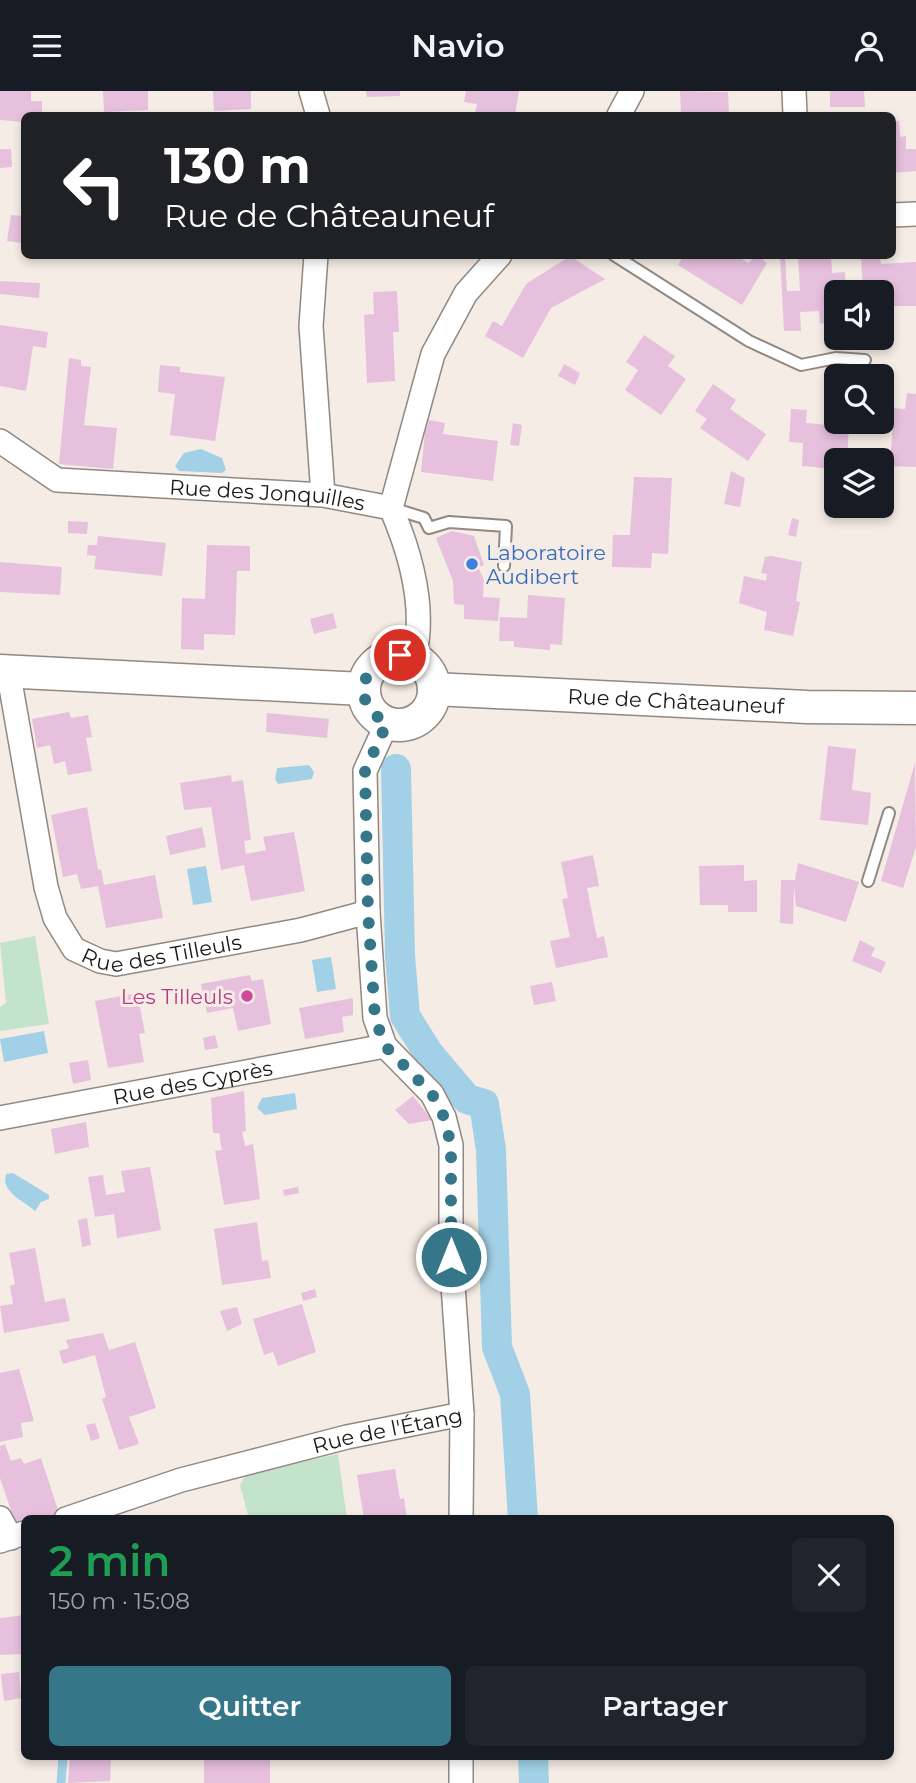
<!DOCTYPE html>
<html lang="fr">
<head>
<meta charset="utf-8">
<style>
	body { margin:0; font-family:Montserrat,sans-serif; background:#20242c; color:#f1f3f6; height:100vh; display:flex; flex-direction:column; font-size:26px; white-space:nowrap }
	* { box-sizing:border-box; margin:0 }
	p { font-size:23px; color:#9ea1a6 }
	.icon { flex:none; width:38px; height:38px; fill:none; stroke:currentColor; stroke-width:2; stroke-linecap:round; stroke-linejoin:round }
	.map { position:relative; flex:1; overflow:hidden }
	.sheet { position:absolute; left:21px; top:1424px; width:873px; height:245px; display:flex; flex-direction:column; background:#171b24; border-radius:10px; box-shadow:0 4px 10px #0003 }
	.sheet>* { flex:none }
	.banner { position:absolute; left:21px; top:21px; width:875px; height:147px; border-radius:10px; box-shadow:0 4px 10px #0003; background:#202124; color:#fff; overflow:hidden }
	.fabs { position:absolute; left:824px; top:189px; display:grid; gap:14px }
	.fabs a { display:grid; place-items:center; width:70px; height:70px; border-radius:10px; background:#171b24; box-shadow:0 4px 10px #0003; font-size:35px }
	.pin { position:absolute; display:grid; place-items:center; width:60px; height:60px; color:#fff; margin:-30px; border:4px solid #fff; border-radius:50%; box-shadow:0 2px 7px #0007 }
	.me { position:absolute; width:77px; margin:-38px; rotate:0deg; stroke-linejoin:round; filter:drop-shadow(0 0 5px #0008) }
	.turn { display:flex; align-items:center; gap:24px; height:147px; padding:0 28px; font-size:32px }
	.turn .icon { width:91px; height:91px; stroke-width:2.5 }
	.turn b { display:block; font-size:49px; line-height:60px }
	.round { display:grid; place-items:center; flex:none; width:74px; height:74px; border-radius:10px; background:#20242c }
	.head { display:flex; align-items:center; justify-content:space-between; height:119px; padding:0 28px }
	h1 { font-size:42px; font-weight:600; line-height:52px; color:#1e9e55 }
	.action { display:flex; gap:14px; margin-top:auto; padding:14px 28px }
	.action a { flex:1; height:80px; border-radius:10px; background:#357789; color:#fff; font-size:28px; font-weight:600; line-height:80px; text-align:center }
	.action a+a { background:#20242c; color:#f1f3f6 }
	header { display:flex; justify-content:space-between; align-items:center; height:91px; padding:0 28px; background:#171b24; font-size:32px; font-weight:600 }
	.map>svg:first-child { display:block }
</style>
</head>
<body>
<header><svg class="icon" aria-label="menu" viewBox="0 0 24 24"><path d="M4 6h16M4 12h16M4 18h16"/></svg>Navio<svg class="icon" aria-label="person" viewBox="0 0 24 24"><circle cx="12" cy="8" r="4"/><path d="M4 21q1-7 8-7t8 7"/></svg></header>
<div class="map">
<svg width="916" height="1692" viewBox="0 0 916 1692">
	<rect width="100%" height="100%" fill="#f5ece5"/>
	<path fill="#c3e3cb" d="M35,845L49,933L0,940V916L6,912L0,852Z
		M338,1363L347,1428H249L240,1394L246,1383Z"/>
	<path fill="#a2d1e7" d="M201,358L222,367L226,379L222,382L179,380L175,375L184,362Z
		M309,674L314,681L312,688L278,693L275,688L277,677Z
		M206,775L212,811L193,814L187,778Z
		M331,866L336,898L317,901L312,869Z
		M44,940L48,962L4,971L0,948Z
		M295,1002L297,1018L265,1024L257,1017L262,1007Z
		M13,1082L49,1104V1108L41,1111L35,1120C24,1110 10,1106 5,1091L6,1083Z"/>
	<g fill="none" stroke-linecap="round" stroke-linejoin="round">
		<path stroke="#a2d1e7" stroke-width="9" d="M61,1692L63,1666"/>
		<path stroke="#a2d1e7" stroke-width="30" d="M396,678L400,864L405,925L429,963L467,1008L484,1013L491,1059L497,1256L515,1303L523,1428
			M533,1666L534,1692"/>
	</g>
	<path fill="#e6c0dd" d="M0,0H31V10H42V24H24V31L0,29Z
		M103,0H148V19L104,21Z
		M213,0H251V18L214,20Z
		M366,0H400V5L367,6Z
		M466,0H519L515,24H475L477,13L464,11Z
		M680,0L728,1L729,24H681Z
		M830,0H864L865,16H830Z
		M892,30H899L900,46L906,45V58H916V80L892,82Z
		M0,58H11L12,76L0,77Z
		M11,124L24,125V158H22V152L7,150Z
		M684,164H736L748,172L756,164L767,172L742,214L678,174Z
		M780,164H785L787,200H800L798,164H831L832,182L845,181L846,201H836V229L820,233L819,220L800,221L801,240H784Z
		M861,164H880L881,173L916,171V215H882V201H863Z
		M570,165L605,188L551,217L523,267L485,245L493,230L502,235L526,193Z
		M0,190L40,192L39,207L0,203Z
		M397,200L399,241H393L395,290L367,292L364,224L374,223L373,201Z
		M0,234L48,241L46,257L33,255L26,300L0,295Z
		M882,241L885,252L866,253V247H882Z
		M644,244L675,265L668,275L686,288L661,324L625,299L638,279L626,271Z
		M69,267L81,269V275L91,276L84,334L117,337L113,378L59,373Z
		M564,273L580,282L575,294L558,285Z
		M160,274L180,276V281L225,286L215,350L170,344L175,303L158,301Z
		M713,293L736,309L730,318L766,343L748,370L700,337L707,328L695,320Z
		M907,302L916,303V376L890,375L894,317L905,318Z
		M791,318L807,319L806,332L849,336L847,369H836V378L802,375L803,352L789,351Z
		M429,329L445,332L443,343L498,350L493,390L421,381L425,342Z
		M513,332L522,334L519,355L510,354Z
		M731,380L745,387L740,416L724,413Z
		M634,386L672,387L668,463L652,462L651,477L612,476L613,444H630Z
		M792,427L799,429L796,446L788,444Z
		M68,430L88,431L87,443L68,442Z
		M452,440L474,445L484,474L478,476L484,489L483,506L500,507L498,530L464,528V514L454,513L453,490L436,447Z
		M98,445L166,452L162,485L94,478L96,465L87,464L88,454H97Z
		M207,454L250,455V480H237L235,544L204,543V559L181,558L182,507L205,508Z
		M771,465L802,471L796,510L800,511L793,545L764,539L767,521L739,512L744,485L766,490L767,483L761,482L765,466Z
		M0,471L62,476L60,504L0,501Z
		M528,504L565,507L562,554L550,553V559L514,556V550H499L500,526L527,527Z
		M333,522L337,537L314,543L310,528Z
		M69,621L71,627L88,624L92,646L86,647L92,680L68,684L65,670L54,673L50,654L37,657L32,628Z
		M267,622L329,628L327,647L266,641Z
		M828,655L856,658L852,699L871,702L868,734L820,729Z
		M915,672L916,756L903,797L881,790Z
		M231,684L232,691L243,689L251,749L244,750L246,763L266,759L263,746L294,741L305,800L251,810L244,774L221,779L211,716L184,719L180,692Z
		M87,716L98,779L101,778L104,794L155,784L163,827L106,837L98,795L81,798L77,783L63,786L51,724Z
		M202,736L206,756L170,764L166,745Z
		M593,764L599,795L587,797L597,847L604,845L608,866L556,877L550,850L570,846L562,808L568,807L561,771Z
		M798,772L859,791L846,831L796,815L794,794L793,833L780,832L781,789H795Z
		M744,774V790L757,789V821H728V814H700L699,775Z
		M860,849L875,857L871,865L886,871L881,882L852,870Z
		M250,884L252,890L263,888L271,933L238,940L233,917L207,922L201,893Z
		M552,891L556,910L534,914L530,895Z
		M137,902L145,942L139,943L144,971L108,977L95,910Z
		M353,907V924L342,926L344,941L305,948L299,917Z
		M215,944L218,957L205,959L203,947Z
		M88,969L91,989L73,993L69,972Z
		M244,1000L246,1040L242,1041L245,1055L253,1053L260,1108L224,1114L215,1060L222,1059L219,1042H213L211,1007Z
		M413,1005L432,1029L409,1033L395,1019Z
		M86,1031L89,1056L55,1063L51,1038Z
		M150,1076L161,1139L117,1147L114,1123L95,1126L88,1086L103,1084L106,1104L125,1101L121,1080Z
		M298,1096L299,1102L284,1105L283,1099Z
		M87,1127L91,1154L82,1156L78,1129Z
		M257,1131L262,1170L268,1169L271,1187L222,1194L214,1138Z
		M35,1157L45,1211L65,1207L70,1230L4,1242L0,1215L13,1213L10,1195L15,1193L9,1162Z
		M315,1198L317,1206L303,1210L301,1202Z
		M302,1213L316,1261L278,1275L273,1261L264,1264L253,1228Z
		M237,1216L242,1233L227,1240L220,1220Z
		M103,1242L109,1259L135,1251L156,1317L129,1326L139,1353L119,1359L102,1308L106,1306L95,1264L63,1273L59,1260L69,1257L66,1249Z
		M19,1278L34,1330L21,1332L23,1346L0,1351V1282Z
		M95,1332L100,1347L91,1350L86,1334Z
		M5,1353L11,1370L21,1367L24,1373L41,1367L60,1425L24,1428V1437L18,1440L0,1387V1355Z
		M395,1378L400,1408L404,1407L407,1428H364L357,1384Z
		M24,1524V1563L0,1564V1527Z
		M19,1581L21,1607L4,1610L1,1583Z
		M70,1666H111L110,1690L68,1692Z
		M204,1666H270V1692H204Z"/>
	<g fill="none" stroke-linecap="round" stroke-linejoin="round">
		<defs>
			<path id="lane" d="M614,164L749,250L801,274L836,267L865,269
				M392,417L424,427L429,437L449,431L506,435L504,475
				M868,790L889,722"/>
			<g id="street">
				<path d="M311,0L318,24"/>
				<path d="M794,0L795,24"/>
				<path d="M619,24L632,0"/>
				<path d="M892,124L916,123"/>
				<path d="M316,164L311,235L323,404"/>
				<path id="s1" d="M0,350L57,389L323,404L391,417"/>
				<path d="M391,417L433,263L466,202L500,164"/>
				<path d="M391,417C411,463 426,518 414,567"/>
				<path id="s2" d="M8,579L46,796L55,827L74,858L100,870L116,873L301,839L368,821"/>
				<path d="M387,632L365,680L368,821L375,927L385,955L432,1003L444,1026L451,1054V1166L462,1323L461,1428"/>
				<path id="s3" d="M0,1027L385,955"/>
				<path d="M0,1427L11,1447"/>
				<path id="s4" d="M66,1428L181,1389L347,1346L462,1323"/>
				<path d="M0,1450L24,1442"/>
				<path d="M461,1692V1666"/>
			</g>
			<g id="secondary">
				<circle cx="399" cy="599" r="35"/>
				<path d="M0,580L363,598"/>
				<path id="s5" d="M434,598L807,616L916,617"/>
			</g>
		</defs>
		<use href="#lane" stroke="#918882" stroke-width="14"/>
		<use href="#street" stroke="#918882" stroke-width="26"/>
		<use href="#secondary" stroke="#918882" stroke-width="35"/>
		<use href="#lane" stroke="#fff" stroke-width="10"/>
		<use href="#street" stroke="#fff" stroke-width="23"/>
		<use href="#secondary" stroke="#fff" stroke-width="32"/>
	</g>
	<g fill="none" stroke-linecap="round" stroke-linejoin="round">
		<path stroke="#357789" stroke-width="12" stroke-dasharray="0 21.6" d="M400,564C360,570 349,612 387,632L365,680L368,821L375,927L385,955L432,1003L444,1026L451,1054V1166"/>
	</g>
	<circle fill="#3f7fe0" stroke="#f5ece5" stroke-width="2.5" cx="472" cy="473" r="7"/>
	<circle fill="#d1479c" stroke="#f5ece5" stroke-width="2.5" cx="247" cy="905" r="7"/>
	<g text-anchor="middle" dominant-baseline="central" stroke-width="6" stroke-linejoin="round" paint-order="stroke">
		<g font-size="21" fill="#1b1815" stroke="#f5ece5">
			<text stroke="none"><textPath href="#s1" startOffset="280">Rue des Jonquilles</textPath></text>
			<text stroke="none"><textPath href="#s5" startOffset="242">Rue de Châteauneuf</textPath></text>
			<text stroke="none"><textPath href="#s2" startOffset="380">Rue des Tilleuls</textPath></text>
			<text stroke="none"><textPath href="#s3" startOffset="196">Rue des Cyprès</textPath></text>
			<text stroke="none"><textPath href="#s4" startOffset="334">Rue de l'Étang</textPath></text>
		</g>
		<g font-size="21" fill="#366cbe" stroke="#f5ece5" text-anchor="start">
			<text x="486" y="461">Laboratoire<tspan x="486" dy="24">Audibert</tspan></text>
		</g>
		<g font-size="21" fill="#b23c85" stroke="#f5ece5" text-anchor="end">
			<text x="233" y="905">Les Tilleuls</text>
		</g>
	</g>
</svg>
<div class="fabs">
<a><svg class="icon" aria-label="sound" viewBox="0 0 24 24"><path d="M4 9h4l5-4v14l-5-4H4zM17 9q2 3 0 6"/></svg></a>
<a><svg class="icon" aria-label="search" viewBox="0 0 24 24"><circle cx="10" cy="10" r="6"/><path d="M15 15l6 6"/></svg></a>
<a><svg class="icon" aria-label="layers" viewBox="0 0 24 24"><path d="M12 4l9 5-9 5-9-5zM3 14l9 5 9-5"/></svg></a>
</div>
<div class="pin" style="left:400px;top:564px;background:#d93025"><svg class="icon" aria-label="arrive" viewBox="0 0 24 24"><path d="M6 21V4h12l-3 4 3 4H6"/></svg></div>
<svg class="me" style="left:451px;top:1166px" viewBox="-20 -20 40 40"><circle r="17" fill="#357789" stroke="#fff" stroke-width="3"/><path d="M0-11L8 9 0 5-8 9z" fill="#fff"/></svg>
<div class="banner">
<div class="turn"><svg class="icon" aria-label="left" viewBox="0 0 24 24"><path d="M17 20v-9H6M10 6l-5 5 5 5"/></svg><div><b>130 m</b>Rue de Châteauneuf</div></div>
</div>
<section class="sheet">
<div class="head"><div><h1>2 min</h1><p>150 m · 15:08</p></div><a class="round"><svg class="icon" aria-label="close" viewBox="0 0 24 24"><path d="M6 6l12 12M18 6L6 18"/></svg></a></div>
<div class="action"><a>Quitter</a><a>Partager</a></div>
</section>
</div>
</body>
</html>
